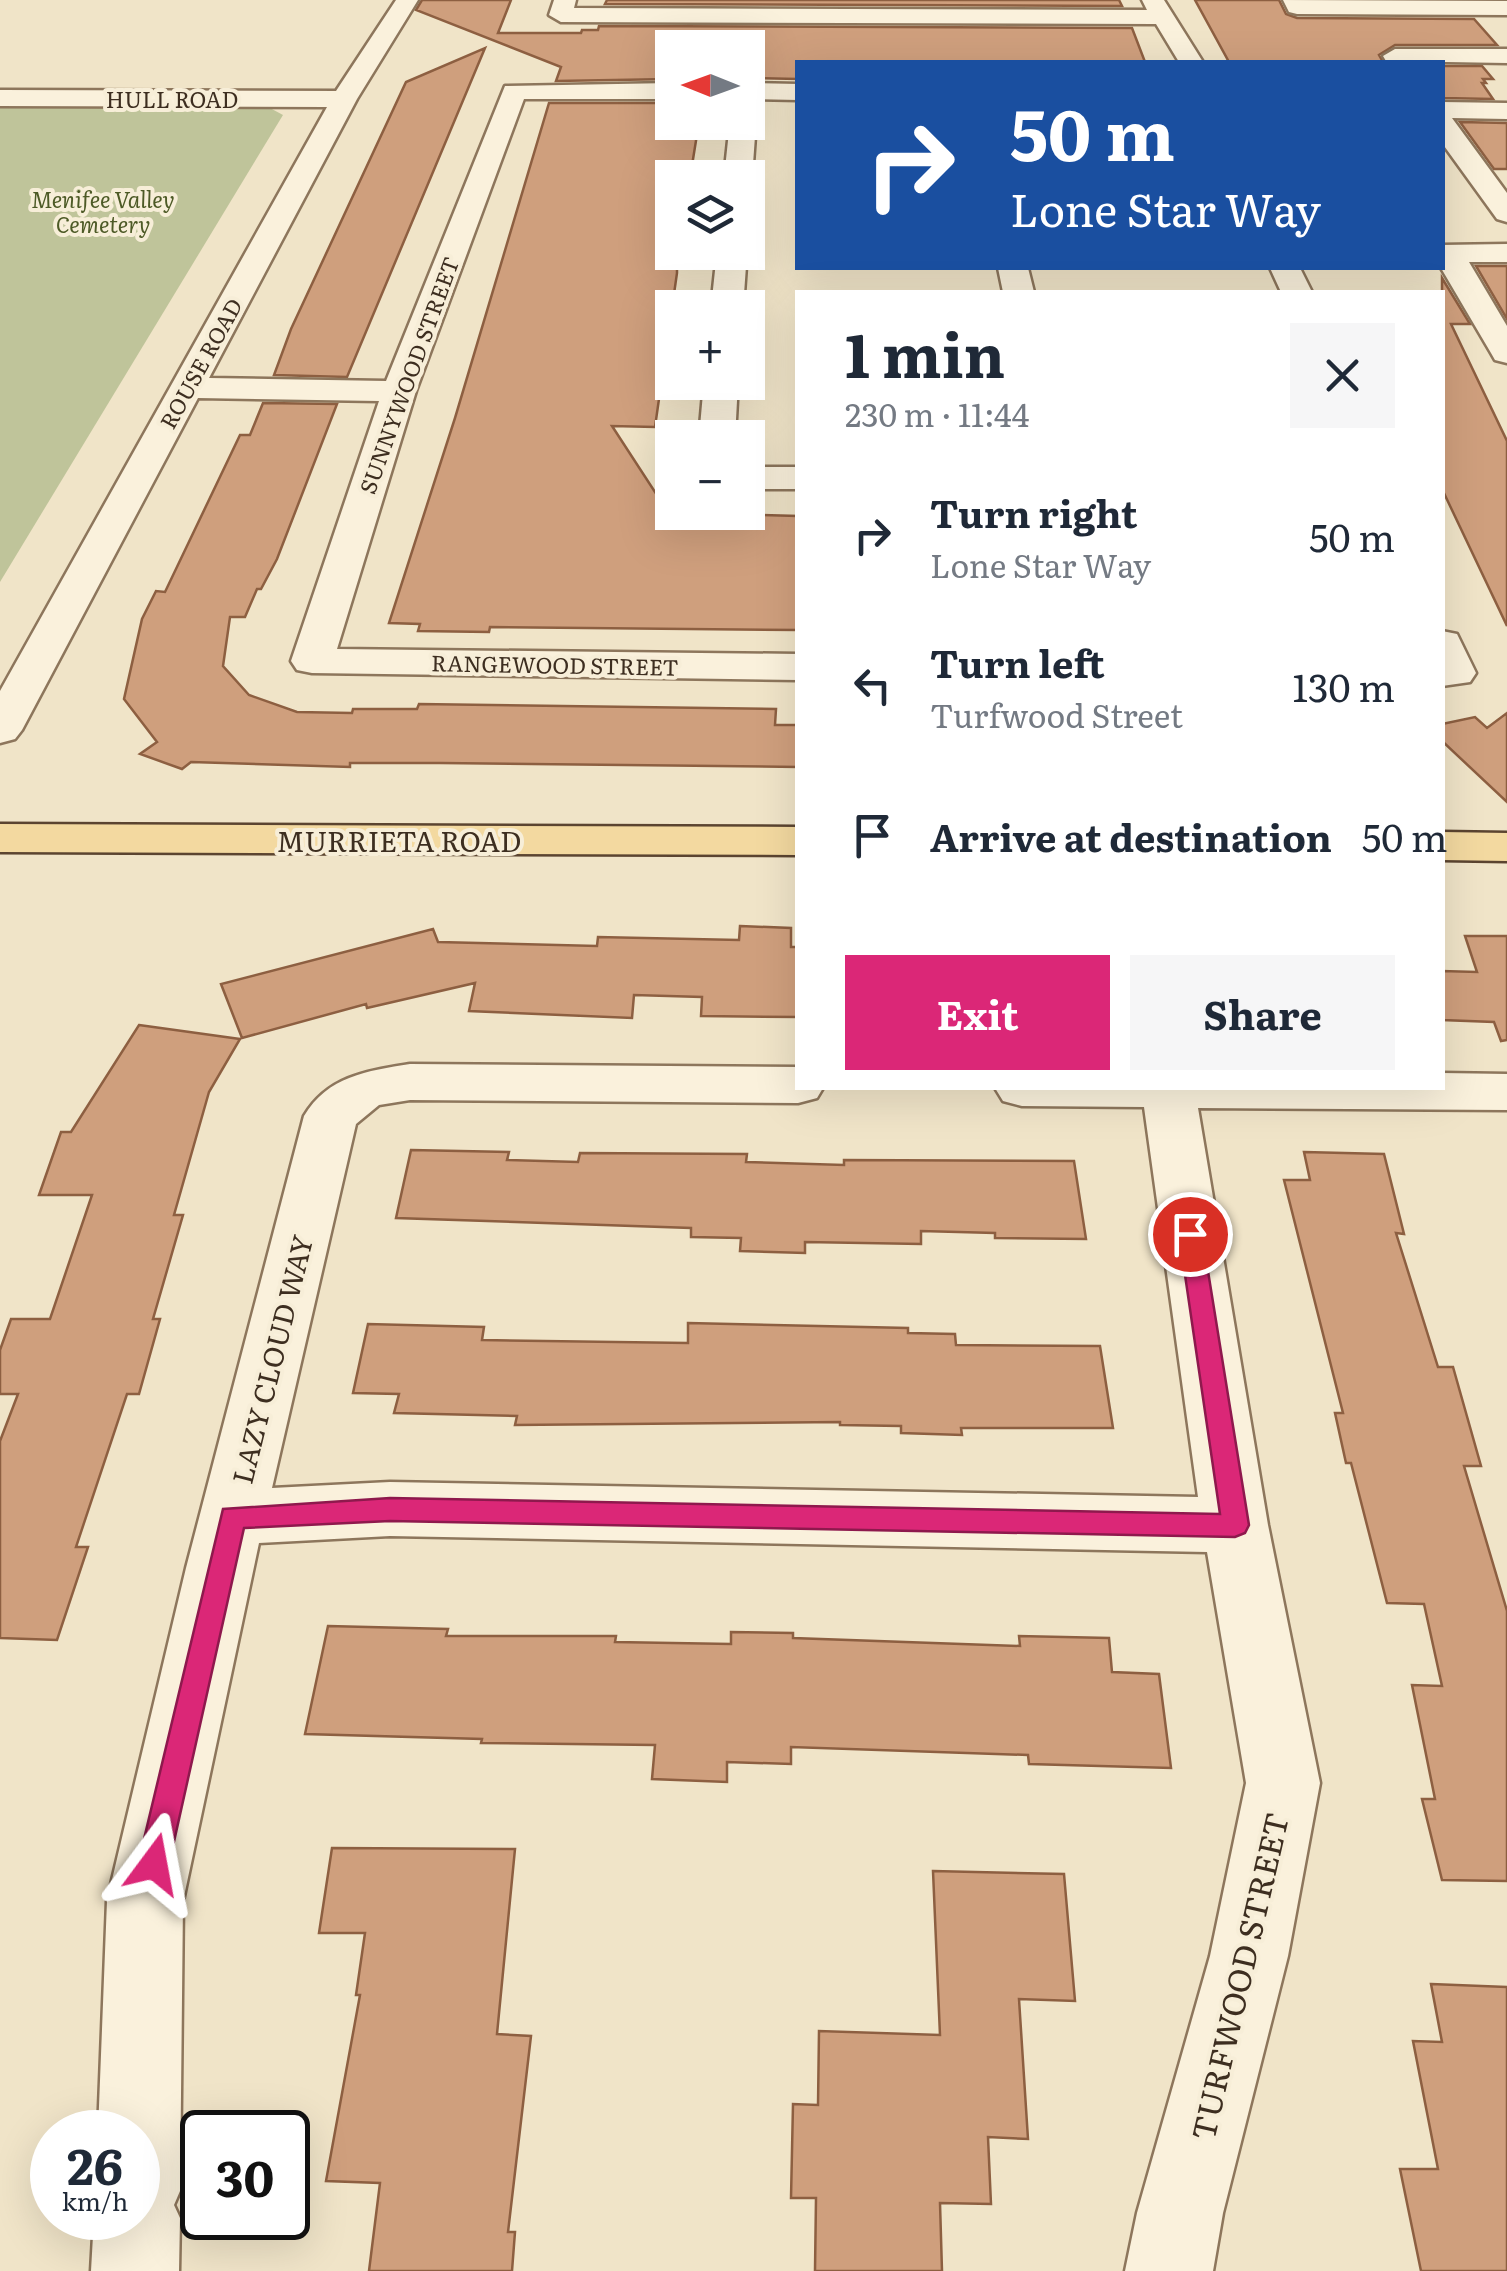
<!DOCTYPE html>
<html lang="en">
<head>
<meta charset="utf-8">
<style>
	body { margin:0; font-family:Literata,serif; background:#f6f6f7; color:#1f2937; height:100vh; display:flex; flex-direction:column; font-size:38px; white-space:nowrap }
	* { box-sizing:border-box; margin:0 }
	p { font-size:32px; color:#747a83 }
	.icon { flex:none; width:55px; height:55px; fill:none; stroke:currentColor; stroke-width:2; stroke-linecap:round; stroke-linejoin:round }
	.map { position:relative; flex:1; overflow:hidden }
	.details { position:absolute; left:795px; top:290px; width:650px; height:800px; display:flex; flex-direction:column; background:#fff; border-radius:0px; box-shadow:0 10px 40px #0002 }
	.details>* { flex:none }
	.guide { position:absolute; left:795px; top:60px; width:650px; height:210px; border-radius:0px; box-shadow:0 10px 40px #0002; background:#1a4fa0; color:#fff; overflow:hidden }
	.needle { width:65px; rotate:271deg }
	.tools { position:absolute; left:655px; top:30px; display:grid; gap:20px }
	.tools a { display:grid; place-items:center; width:110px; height:110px; border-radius:0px; background:#fff; box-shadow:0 10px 40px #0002; font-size:50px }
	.speed { position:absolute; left:30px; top:2110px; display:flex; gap:20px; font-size:50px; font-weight:700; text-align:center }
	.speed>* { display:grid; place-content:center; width:130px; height:130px; border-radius:50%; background:#fff; box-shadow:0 10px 40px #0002; line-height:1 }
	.speed small { font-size:25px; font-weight:400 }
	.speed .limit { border:5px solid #111; border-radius:15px; background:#fff; color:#111 }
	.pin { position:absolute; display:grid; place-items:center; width:85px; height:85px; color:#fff; margin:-42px; border:5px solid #fff; border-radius:50%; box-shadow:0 2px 10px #0007 }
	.me { position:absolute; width:110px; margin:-55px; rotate:13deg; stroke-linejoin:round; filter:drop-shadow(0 0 8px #0008) }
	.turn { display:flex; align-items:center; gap:35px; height:210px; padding:0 50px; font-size:45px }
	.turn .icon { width:130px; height:130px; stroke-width:2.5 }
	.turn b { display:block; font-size:70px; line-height:85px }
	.round { display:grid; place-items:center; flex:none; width:105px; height:105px; border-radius:0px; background:#f6f6f7 }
	.head { display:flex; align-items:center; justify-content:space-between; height:170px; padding:0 50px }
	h1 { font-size:60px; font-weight:700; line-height:75px }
	.action { display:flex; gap:20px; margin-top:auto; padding:20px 50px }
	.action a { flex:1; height:115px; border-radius:0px; background:#db2777; color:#fff; font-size:40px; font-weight:700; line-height:115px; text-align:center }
	.action a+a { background:#f6f6f7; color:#1f2937 }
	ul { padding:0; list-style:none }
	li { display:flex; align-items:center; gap:30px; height:150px; padding:0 50px }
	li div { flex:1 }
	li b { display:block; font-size:38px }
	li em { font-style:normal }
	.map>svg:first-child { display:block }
</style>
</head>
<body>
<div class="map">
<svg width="1507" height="2271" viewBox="0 0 1507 2271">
	<rect width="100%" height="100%" fill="#f0e4c8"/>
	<path fill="#bfc49a" d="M0,106L270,108L283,115L0,582Z"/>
	<path fill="#cf9f7d" stroke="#8d5f41" stroke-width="2.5" d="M422,0H511L498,33H581L582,30H598L599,26L1132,28L1145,62H798V79L748,78V45H689L672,48V79L556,81L561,67L416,10Z
		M607,0H1119L1122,6L605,4Z
		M1195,0H1279L1286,14L1297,18L1474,19L1497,45H1395L1379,55L1383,62H1229Z
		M485,48L347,377L274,375L291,329L406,82Z
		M1442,66H1482L1493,79H1483L1486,83H1482L1493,99L1442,98Z
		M549,103H672L666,122H699L690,178H672V254L677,255V273L655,427L612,426L668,512L798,516V630L490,627L489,632L418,631L420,624L389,623L455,418Z
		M1460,122L1507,123V169H1494Z
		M1476,266H1507V319Z
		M1442,278L1470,324H1451L1507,441V626L1442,489Z
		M263,403L337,404L277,559L261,589H257L245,617H230L223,666L249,695L297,712L352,713L353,709H417L419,704L776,709L775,725H798V767L440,763H350V767L191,762L182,769L140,754L157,742L124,699L142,619L156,591L165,592L240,435H250Z
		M1507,713V802L1442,741V724L1475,717L1487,728Z
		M740,926L791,928V947H798V1017L701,1016L702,997L634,995L632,1018L469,1011L475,983L367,1008L366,1004L242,1038L221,984L433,929L438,942L597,946L598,937L739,940Z
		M1465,936H1507V1040L1501,1041L1494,1022L1442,1020V971L1477,972Z
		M139,1025L240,1039L209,1092L174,1215H183L153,1319H160L139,1394H127L76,1547H88L57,1640L0,1638V1441L18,1394H0V1350L11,1319H50L92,1195H39L61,1132H71Z
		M411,1150L509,1152L507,1160L578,1162L580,1153L747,1154L746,1162L844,1165V1160L1074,1161L1086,1239L995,1238V1233L921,1231V1244L805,1242V1253L740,1251L741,1238L691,1237V1228L396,1218Z
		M1304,1152L1384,1154L1404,1234L1396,1233L1438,1367H1453L1481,1466H1464L1507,1611V1881L1442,1880L1422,1799H1435L1412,1685L1442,1686L1424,1604L1387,1603L1351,1463H1346L1335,1413H1343L1284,1180H1310Z
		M688,1323L908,1328V1333L955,1334L956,1345L1100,1346L1113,1428H961L962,1435L901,1433V1426L840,1425V1422L515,1425L517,1416L394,1413L399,1394L353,1393L368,1324L484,1327L482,1340L688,1343Z
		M328,1626L448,1629L446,1636H616L615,1642L731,1644V1632L793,1633V1638L1020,1646L1019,1636L1109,1638L1112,1672L1159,1674L1171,1768L1029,1764L1028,1755L791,1747V1764L727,1762V1782L652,1779L655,1745L481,1743L482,1739L305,1734Z
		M332,1848L515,1849L497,2034L531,2036L508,2232H515L512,2271H369L380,2183L326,2181L360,1995H356L365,1933H319Z
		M933,1871L1064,1874L1075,2001L1019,1999L1028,2139L988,2137L991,2204L940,2203L942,2271H815L816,2198H791L793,2104L818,2105L819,2031L940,2035Z
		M1431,1984L1507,1987V2271H1421L1400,2169H1438L1413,2041L1442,2042Z"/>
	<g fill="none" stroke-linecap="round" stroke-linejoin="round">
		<defs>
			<path id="minor" d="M396,0H418L357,99L209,378L386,381L505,86L672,83V99H524L416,391L337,649L798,654V680L312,673L297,670L291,661L379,401L198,398L22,730L15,739L0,743V691L327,107L0,106V90L336,91Z
				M554,0H576L574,8L1147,10L1142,0H1164L1203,62H1179L1156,24L561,22L549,15Z
				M1283,0L1507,1V15L1297,14L1289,12Z
				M1395,49H1507V63L1386,61L1383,56Z
				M748,83L798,84V100L748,99Z
				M1442,102L1507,103V119L1452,118L1507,193V222L1497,219L1442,143Z
				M748,115L756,122L752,178L748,184V178H724L730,122H748Z
				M1507,244V262H1469L1507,326V363L1495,360L1491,353L1441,268L1442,245Z
				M717,252H747L743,308H711Z
				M998,268H1028L1034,292H1003Z
				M1270,268H1300L1312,292H1281Z
				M704,382H738L735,438H699Z
				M748,467H798V489H748Z
				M1442,631L1457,634L1476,673L1470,682L1442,686Z
				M410,1064L798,1067V1088H823L817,1098L798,1103L410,1100L379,1105L356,1124L272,1488L390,1482L1198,1497L1144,1107L1022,1106L1003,1101L995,1088H1442V1073L1507,1074V1110L1198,1108L1268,1525L1320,1783L1288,1956L1223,2213L1213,2271H1125L1137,2213L1210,1956L1246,1783L1207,1552L390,1536L259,1543L183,1901L180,2191L174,2205L180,2218L179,2271H91L94,2218H138V2132H98L107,1901L186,1568L304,1116C328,1076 367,1071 410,1064Z"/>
			<path id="major" d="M0,824L798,827V855L0,852Z
				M1442,832L1507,833V861L1442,860Z"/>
		</defs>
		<use href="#minor" stroke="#8d765c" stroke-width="5"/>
		<use href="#major" stroke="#5b4430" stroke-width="5"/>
		<use href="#minor" fill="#faf1dc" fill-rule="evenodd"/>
		<use href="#major" fill="#f3d9a0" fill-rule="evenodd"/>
	</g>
	<path fill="#db2777" stroke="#8e194d" stroke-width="2.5" d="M1190,1226L1202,1234L1249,1525L1245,1533L1235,1537L390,1521L244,1528L169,1864L165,1875L154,1879L142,1875L138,1864L223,1509L390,1498L1220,1514L1179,1234Z"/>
	<g text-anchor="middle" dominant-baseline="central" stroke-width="8" stroke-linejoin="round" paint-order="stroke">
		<g font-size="22" fill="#3d2e20" stroke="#f7eed8">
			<text x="172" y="98">HULL ROAD</text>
			<text transform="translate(200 363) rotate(-61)">ROUSE ROAD</text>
			<text transform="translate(408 375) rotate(-70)">SUNNYWOOD STREET</text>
			<text transform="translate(555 664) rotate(1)">RANGEWOOD STREET</text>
		</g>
		<g font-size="22" font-style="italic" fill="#4d5a26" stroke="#f7eed8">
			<text x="103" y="198">Menifee Valley<tspan x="103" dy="25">Cemetery</tspan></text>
		</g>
		<g font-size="28" fill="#3d2e20" stroke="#f7eed8">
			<text x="399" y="840">MURRIETA ROAD</text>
			<text transform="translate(271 1359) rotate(-76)">LAZY CLOUD WAY</text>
		</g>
		<g font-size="32" fill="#3d2e20" stroke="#f7eed8">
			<text transform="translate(1238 1976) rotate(-77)">TURFWOOD STREET</text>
		</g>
	</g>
</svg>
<div class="tools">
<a><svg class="needle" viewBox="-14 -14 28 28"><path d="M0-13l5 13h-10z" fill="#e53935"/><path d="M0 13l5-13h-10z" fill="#747a83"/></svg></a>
<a><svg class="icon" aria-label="layers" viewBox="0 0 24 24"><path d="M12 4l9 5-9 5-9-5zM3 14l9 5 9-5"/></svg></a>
<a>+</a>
<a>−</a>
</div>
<div class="speed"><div>26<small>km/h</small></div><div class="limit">30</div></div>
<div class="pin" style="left:1190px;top:1234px;background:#d93025"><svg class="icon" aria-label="arrive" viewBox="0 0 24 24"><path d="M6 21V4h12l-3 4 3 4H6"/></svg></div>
<svg class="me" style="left:154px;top:1864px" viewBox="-20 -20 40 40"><path d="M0-17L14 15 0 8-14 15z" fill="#db2777" stroke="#fff" stroke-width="4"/></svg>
<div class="guide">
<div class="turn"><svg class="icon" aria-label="right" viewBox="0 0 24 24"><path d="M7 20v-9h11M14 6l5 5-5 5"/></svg><div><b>50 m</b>Lone Star Way</div></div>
</div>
<section class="details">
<div class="head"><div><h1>1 min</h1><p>230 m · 11:44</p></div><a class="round"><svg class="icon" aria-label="close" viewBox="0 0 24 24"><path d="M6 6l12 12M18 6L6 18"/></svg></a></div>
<ul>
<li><svg class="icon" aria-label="right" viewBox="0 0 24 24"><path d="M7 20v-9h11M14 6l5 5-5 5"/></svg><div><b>Turn right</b><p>Lone Star Way</p></div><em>50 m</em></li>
<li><svg class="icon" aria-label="left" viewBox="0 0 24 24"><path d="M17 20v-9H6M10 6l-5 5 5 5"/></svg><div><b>Turn left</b><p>Turfwood Street</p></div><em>130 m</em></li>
<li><svg class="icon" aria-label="arrive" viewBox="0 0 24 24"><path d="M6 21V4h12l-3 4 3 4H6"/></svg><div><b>Arrive at destination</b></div><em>50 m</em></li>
</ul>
<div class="action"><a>Exit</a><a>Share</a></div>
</section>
</div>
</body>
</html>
